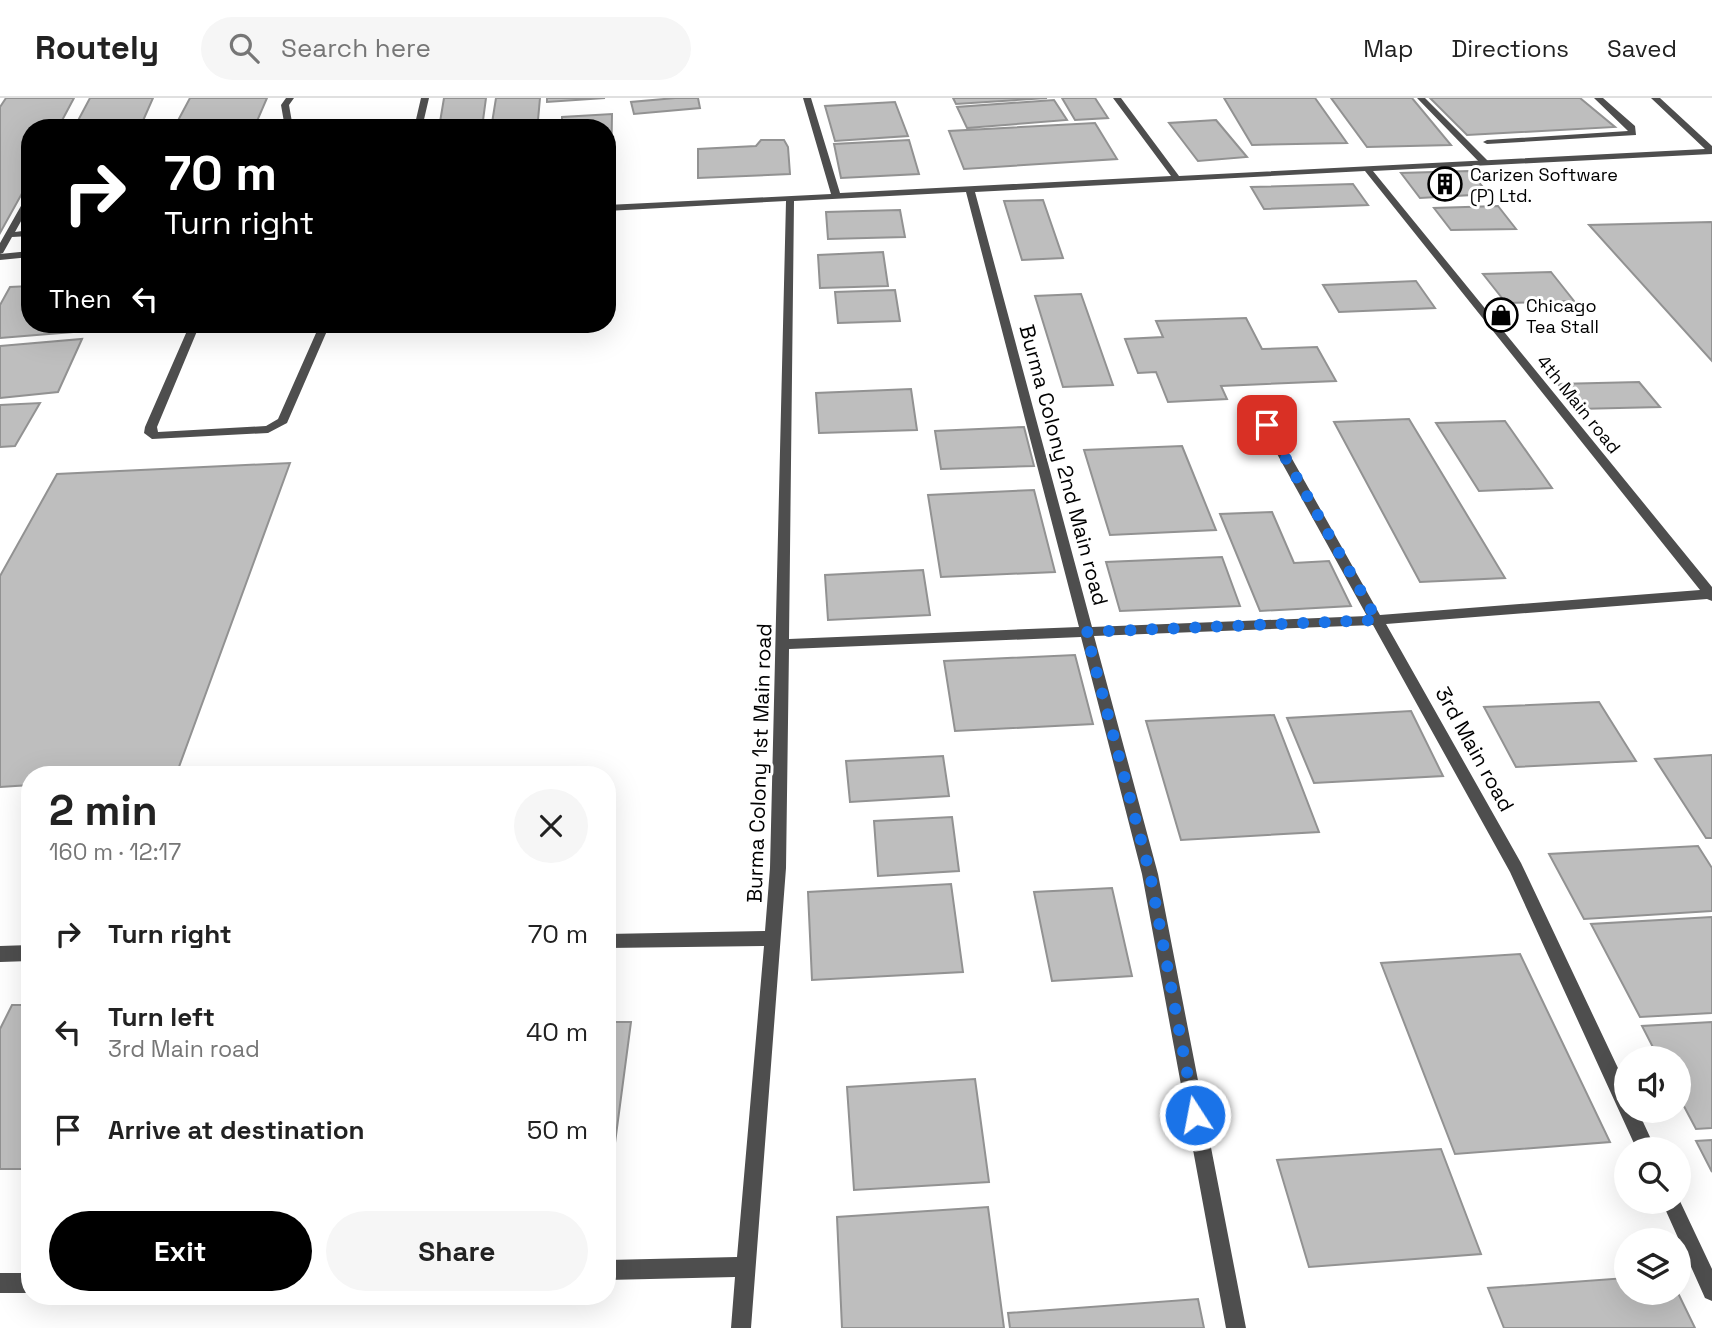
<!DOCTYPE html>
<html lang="en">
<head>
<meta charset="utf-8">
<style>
	body { margin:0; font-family:"Space Grotesk",sans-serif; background:#f6f6f6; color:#222; height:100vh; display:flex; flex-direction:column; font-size:26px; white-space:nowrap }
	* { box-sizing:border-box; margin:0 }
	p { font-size:23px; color:#767676 }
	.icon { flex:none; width:38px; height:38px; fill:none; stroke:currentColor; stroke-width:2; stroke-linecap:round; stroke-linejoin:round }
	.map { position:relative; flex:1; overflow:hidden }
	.drawer { position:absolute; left:21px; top:668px; width:595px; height:539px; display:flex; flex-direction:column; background:#fff; border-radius:28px; box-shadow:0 7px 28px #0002 }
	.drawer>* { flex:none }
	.banner { position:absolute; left:21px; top:21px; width:595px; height:214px; border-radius:28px; box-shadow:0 7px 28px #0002; background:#000; color:#fff; overflow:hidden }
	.tools { position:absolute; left:1614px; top:948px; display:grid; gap:14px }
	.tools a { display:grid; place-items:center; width:77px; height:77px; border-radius:50%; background:#fff; box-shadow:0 7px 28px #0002; font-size:35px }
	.pin { position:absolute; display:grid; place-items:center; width:60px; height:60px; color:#fff; margin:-30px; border-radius:14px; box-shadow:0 4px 10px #0006 }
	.me { position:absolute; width:77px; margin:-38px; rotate:349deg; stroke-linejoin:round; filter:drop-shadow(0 0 5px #0008) }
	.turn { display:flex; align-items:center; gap:24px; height:147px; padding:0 28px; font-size:32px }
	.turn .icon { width:91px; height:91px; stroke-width:2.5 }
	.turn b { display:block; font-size:49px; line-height:60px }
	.then { display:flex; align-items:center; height:66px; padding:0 28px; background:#0003; gap:14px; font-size:26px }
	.round { display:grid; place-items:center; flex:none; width:74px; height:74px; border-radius:37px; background:#f6f6f6 }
	.headline { display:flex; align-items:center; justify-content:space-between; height:119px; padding:0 28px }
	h1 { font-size:42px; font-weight:700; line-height:52px }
	.primary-button { display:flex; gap:14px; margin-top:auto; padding:14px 28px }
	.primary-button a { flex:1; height:80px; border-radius:42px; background:#000; color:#fff; font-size:28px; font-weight:700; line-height:80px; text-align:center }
	.primary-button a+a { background:#f6f6f6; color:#222 }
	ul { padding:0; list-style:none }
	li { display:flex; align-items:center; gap:21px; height:98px; padding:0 28px }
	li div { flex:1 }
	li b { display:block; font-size:26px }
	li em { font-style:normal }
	header { display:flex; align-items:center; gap:42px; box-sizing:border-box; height:98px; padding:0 35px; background:#fff; border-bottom:2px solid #e0e0e0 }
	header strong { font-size:33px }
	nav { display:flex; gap:38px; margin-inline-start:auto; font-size:24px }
	.search { width:490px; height:63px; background:#f6f6f6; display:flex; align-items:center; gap:18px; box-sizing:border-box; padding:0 24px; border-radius:38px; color:#767676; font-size:26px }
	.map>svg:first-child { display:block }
</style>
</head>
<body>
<header>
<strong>Routely</strong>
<div class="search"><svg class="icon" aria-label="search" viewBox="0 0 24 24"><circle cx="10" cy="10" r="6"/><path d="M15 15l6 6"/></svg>Search here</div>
<nav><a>Map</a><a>Directions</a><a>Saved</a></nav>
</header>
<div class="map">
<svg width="1712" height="1230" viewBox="0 0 1712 1230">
	<rect width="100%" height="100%" fill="#fff"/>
	<path fill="#bebebe" stroke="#929292" stroke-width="2" d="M6,0H74L58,30H30V81L0,135V9Z
		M90,0H153L142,25L74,30Z
		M190,0H267L254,30H174Z
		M444,0H486L482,30H439Z
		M496,0H540L538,22L492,25Z
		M547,0H605L547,4Z
		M675,0H698L700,10L634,16L631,4Z
		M953,0H1047L956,6Z
		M1062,0H1095L1108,20L1075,22Z
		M1224,0H1315L1347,45L1252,47Z
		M1331,0H1412L1451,47L1367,49Z
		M1430,0H1580L1615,29L1467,37Z
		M1054,2L1067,22L967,30L957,9Z
		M895,4L908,38L835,43L825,8Z
		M612,16L611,79L607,80V30H562V19Z
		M1216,22L1247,59L1198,63L1169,25Z
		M1095,25L1117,61L964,71L949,33Z
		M761,42H784L788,49L790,76L698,80V51L756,48Z
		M909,42L919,76L841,80L834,46Z
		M1469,73L1489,96L1420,100L1401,75Z
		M1353,86L1368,107L1264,111L1251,89Z
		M1043,102L1063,160L1022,162L1004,103Z
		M1498,108L1516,131L1451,132L1434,110Z
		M900,112L905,139L828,141L826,114Z
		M1711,124L1712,125V263L1589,127Z
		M883,154L888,188L820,190L818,157Z
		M1551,174L1574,203L1506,205L1483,176Z
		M1416,183L1435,210L1339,214L1323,187Z
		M30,188V226H88L85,233L0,240V207L10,189Z
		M895,192L900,223L838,225L835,194Z
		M1081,196L1113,287L1063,289L1035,198Z
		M1246,220L1262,251L1317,249L1336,283L1221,288L1227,301L1168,304L1156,274L1138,275L1125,241L1163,239L1156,223Z
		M82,241L58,294L0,300V248Z
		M1639,284L1660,309L1577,311L1558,286Z
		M911,291L917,332L819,335L816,295Z
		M40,305L15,348L0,349V307Z
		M1409,321L1505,480L1420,484L1334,324Z
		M1505,323L1552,390L1479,393L1436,325Z
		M1024,329L1034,368L941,371L935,333Z
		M1182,348L1216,432L1110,437L1084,352Z
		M290,365L176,677H30V687L0,689V478L57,376Z
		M1034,392L1055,474L941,479L928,397Z
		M1272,414L1294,465L1329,463L1351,508L1260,513L1220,416Z
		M1222,459L1240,508L1120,513L1106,464Z
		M923,472L930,517L828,522L825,477Z
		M1075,557L1093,626L955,633L944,563Z
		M1599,604L1636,663L1516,669L1484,609Z
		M1411,613L1443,678L1314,685L1287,620Z
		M1274,617L1319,734L1181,742L1146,623Z
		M1712,657V740H1706L1655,661Z
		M943,658L949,698L850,704L846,663Z
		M952,719L959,773L878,778L874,723Z
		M1698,748L1712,770V813L1584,821L1549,756Z
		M951,786L963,874L812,882L808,794Z
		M1112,790L1132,878L1052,883L1034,794Z
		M1712,819V915L1640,919L1591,826Z
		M1520,856L1610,1044L1455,1056L1381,865Z
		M12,907H30V1071H0V931Z
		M607,924H631L613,1060H607Z
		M1712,924V1030L1696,1031L1678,997V961H1659L1642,928Z
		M975,981L989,1084L854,1092L847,989Z
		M1712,1042V1074L1696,1043Z
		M1441,1051L1481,1156L1309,1169L1277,1062Z
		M988,1109L1004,1230H842L837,1119Z
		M1626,1180V1195H1678L1695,1230H1504L1488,1190Z
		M1198,1201L1204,1230H1010L1008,1215Z"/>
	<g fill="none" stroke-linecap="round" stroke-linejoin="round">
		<path fill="#4e4e4e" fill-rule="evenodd" d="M286,0H294L289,7L293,30H285L281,7Z
			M421,0H429L422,30H414Z
			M1417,0H1425L1488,63V67H1482Z
			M1594,0H1603L1635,28L1636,37L1487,46L1483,44L1487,42L1628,33Z
			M30,96V107L15,134L30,132V138L12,139L3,155L0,156V145L26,99Z
			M190,226H200L157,329L158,334L266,328L278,321L320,226H330L287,325L268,335L152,341L144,335L145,329Z"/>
		<path fill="#4e4e4e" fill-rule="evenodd" d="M803,0H811L840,95L1171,78L1113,0H1121L1179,78L1705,51L1651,0H1660L1712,48V56L1373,73L1712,489V503L1707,501L1386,526L1521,765L1626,987V1013H1638L1656,1052H1637L1510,774L1373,527L1094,538L1158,776L1246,1230H1226L1142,776L1081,539L789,551L786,770L751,1230H731L735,1179L607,1182V1162L737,1159L764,848L607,850V836L765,833L770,770L786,103L607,113V107L831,96ZM1365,73L1700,492L1380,517L1273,327L1267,324L1261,327L1367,518L1092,529L975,94ZM966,94L1079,529L789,541L794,103Z
			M30,153V159L0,162V156Z
			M30,847V863L0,864V848Z
			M1678,1099L1712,1171V1203L1705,1200L1662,1104H1678Z
			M0,1175H30V1195H0Z"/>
	</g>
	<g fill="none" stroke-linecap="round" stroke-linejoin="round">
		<path stroke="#1a73e8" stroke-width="12" stroke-dasharray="0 21.6" d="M1195,1017L1150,776L1086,534L1377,522L1267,327"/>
	</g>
	<defs>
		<symbol id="building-ring" viewBox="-11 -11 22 22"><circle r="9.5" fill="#fff" stroke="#000" stroke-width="1.5"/><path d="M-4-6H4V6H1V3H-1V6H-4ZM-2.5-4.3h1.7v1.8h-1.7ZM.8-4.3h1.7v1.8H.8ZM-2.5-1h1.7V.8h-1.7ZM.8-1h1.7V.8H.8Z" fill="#000"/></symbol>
		<symbol id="shop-ring" viewBox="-11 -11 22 22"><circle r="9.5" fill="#fff" stroke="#000" stroke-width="1.5"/><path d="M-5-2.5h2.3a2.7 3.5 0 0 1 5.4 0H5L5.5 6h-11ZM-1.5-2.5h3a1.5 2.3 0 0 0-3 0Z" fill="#000"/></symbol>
	</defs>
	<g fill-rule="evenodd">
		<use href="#building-ring" x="1426" y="67" width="38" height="38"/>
		<use href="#shop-ring" x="1482" y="198" width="38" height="38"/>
	</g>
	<g text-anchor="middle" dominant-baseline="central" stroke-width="6" stroke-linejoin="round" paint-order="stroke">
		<g font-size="18" fill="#000" stroke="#fff" text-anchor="start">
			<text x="1470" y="76">Carizen Software<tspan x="1470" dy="21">(P) Ltd.</tspan></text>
			<text x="1526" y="207">Chicago<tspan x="1526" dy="21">Tea Stall</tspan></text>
		</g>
		<g font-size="18" fill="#000" stroke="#fff">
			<text transform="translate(1579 306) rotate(51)">4th Main road</text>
		</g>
		<g font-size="21" fill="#000" stroke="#fff">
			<text transform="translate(1064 367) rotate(75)">Burma Colony 2nd Main road</text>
			<text transform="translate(1475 651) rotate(61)">3rd Main road</text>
			<text transform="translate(759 665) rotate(-88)">Burma Colony 1st Main road</text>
		</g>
	</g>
</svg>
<div class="tools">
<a><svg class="icon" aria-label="sound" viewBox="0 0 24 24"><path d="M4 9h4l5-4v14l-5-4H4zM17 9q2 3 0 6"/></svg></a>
<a><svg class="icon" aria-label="search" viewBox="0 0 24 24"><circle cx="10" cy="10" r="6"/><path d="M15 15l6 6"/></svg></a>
<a><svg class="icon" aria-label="layers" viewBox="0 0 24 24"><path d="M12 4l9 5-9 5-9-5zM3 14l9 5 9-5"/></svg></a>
</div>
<div class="pin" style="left:1267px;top:327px;background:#d93025"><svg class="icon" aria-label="arrive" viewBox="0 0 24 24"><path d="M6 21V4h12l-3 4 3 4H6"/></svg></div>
<svg class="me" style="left:1195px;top:1017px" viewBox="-20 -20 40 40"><circle r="17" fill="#1a73e8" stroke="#fff" stroke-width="3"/><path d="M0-11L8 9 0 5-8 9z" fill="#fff"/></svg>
<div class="banner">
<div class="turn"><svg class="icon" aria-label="right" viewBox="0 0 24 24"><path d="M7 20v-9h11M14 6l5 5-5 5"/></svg><div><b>70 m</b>Turn right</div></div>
<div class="then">Then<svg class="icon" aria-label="left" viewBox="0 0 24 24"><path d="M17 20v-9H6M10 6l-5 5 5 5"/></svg></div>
</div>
<section class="drawer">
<div class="headline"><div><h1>2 min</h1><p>160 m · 12:17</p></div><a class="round"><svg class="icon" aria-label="close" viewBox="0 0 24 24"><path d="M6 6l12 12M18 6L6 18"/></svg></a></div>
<ul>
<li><svg class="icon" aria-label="right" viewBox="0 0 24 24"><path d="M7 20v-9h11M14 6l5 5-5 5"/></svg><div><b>Turn right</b></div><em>70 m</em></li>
<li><svg class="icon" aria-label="left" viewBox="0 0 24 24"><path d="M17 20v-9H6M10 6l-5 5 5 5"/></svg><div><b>Turn left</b><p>3rd Main road</p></div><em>40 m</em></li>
<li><svg class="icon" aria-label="arrive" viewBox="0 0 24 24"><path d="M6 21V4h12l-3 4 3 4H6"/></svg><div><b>Arrive at destination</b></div><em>50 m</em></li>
</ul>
<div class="primary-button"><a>Exit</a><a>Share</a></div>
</section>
</div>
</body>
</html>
